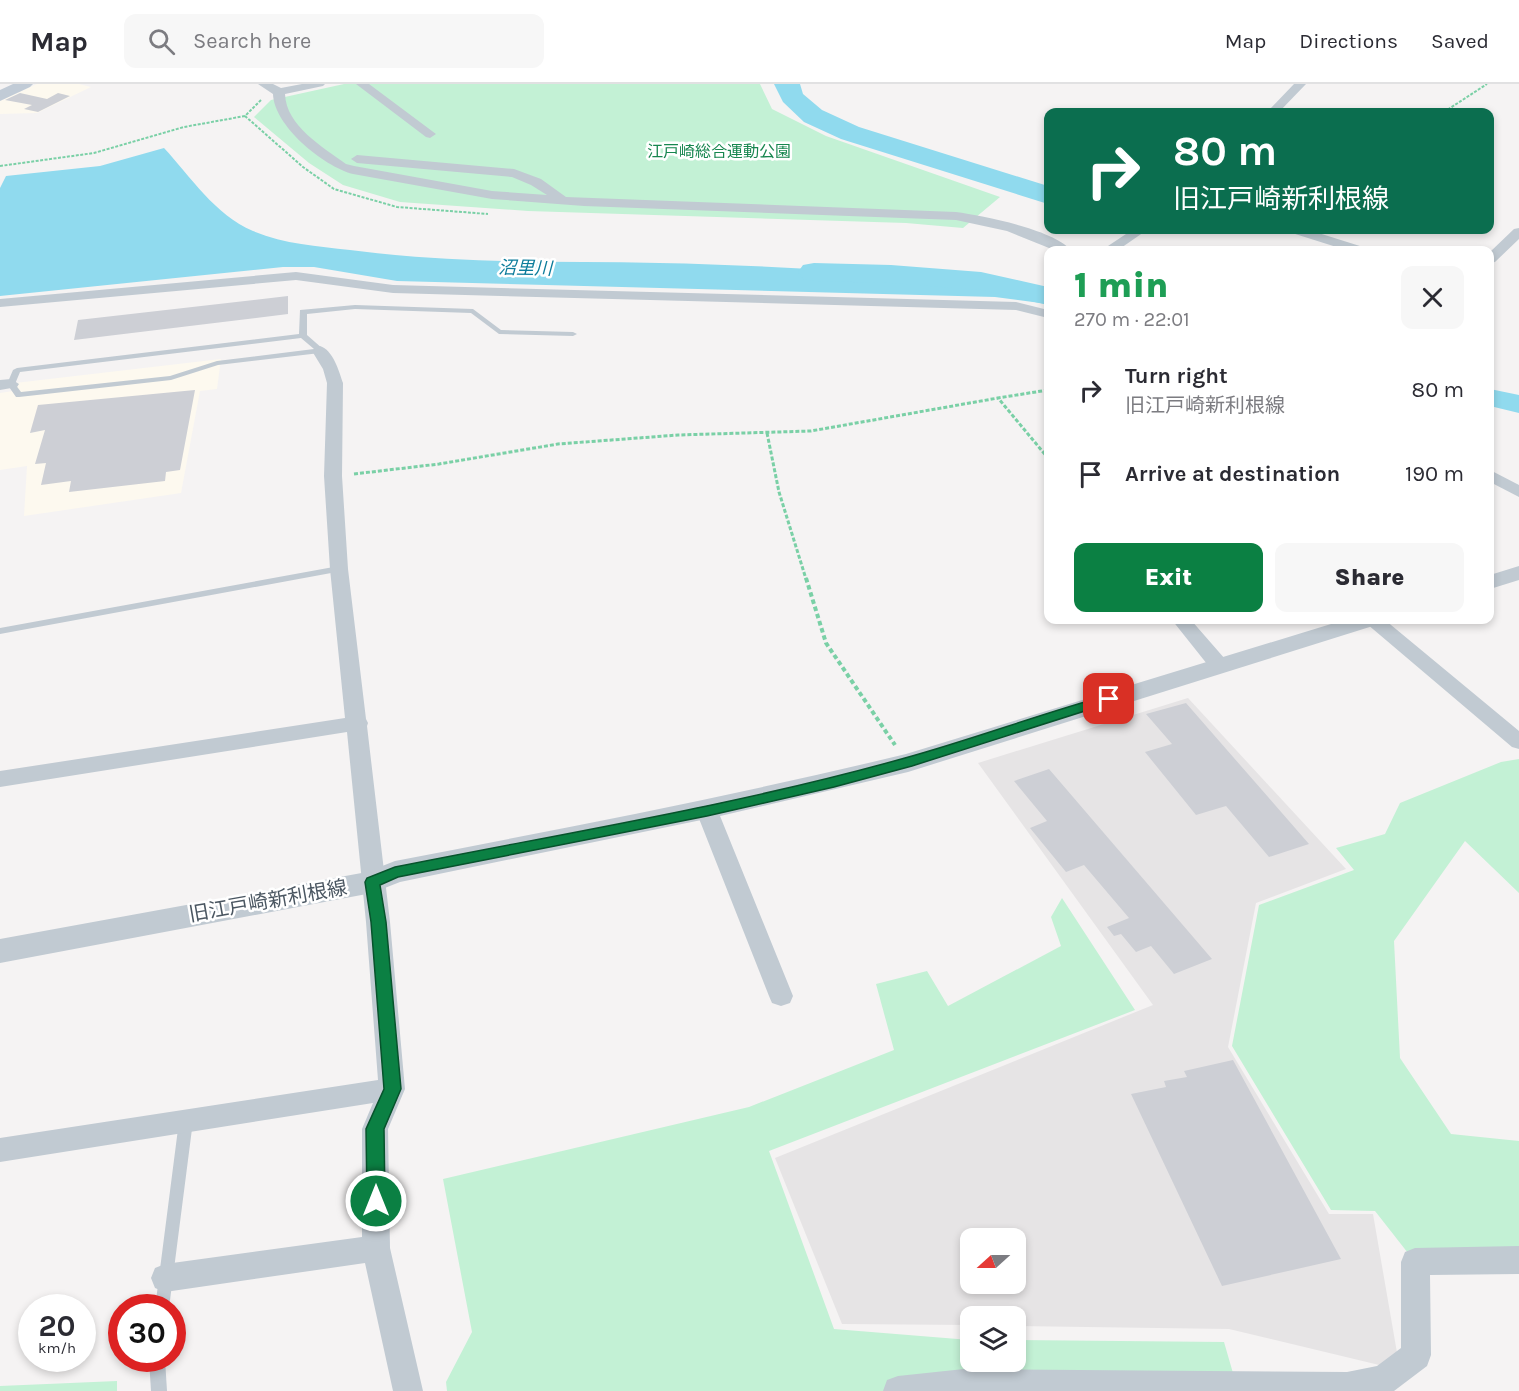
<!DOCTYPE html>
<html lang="en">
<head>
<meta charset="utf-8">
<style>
	body { margin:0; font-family:Karla,"Noto Sans JP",sans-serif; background:#f7f7f7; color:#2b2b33; height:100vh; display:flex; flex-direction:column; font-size:22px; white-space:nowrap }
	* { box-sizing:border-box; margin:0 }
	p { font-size:20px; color:#7c7c81 }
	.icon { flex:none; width:33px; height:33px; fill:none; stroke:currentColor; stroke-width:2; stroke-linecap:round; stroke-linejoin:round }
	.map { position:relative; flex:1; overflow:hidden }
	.details { position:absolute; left:1044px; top:162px; width:450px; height:378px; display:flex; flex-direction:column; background:#fff; border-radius:12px; box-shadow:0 3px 9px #0003 }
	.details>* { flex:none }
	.hud { position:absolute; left:1044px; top:24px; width:450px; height:126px; border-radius:12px; box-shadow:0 3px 9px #0003; background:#0b6e4f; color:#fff; overflow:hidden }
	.needle { width:39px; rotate:249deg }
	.controls { position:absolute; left:960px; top:1144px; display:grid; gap:12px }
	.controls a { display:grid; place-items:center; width:66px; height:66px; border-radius:12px; background:#fff; box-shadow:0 3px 9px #0003; font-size:30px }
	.speed { position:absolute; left:18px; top:1210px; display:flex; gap:12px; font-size:30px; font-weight:700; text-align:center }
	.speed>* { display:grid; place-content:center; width:78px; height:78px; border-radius:50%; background:#fff; box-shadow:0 3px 9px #0003; line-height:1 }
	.speed small { font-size:15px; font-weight:400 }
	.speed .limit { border:9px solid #d22; background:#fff; color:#111 }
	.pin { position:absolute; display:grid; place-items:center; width:51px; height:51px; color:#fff; margin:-26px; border-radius:12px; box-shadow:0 3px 9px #0006 }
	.me { position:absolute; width:66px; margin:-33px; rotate:0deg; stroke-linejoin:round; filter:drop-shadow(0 0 4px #0008) }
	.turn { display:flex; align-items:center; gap:21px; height:126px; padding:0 30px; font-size:27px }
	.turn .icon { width:78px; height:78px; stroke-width:2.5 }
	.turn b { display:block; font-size:42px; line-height:51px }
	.round { display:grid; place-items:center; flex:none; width:63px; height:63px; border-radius:12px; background:#f7f7f7 }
	.summary { display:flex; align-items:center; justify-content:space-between; height:102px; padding:0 30px }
	h1 { font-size:36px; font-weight:800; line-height:45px; color:#1e9e55 }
	.primary-button { display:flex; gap:12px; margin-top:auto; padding:12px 30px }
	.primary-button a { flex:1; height:69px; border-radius:12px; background:#0b8043; color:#fff; font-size:24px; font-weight:800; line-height:69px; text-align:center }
	.primary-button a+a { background:#f7f7f7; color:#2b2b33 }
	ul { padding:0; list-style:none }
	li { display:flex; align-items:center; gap:18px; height:84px; padding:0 30px }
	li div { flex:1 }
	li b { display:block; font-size:22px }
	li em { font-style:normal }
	header { display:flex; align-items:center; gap:36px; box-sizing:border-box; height:84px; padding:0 30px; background:#fff; border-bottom:2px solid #e1e1e2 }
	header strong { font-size:28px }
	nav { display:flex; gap:33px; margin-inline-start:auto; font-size:21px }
	.search { width:420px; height:54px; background:#f7f7f7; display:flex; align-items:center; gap:15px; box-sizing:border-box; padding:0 21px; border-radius:12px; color:#7c7c81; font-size:22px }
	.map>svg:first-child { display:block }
</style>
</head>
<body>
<header>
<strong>Map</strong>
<div class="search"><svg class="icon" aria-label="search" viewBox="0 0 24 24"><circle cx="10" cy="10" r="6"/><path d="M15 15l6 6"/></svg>Search here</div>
<nav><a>Map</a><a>Directions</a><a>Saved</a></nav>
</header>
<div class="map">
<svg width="1519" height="1307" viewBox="0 0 1519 1307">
	<rect width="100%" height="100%" fill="#f5f3f3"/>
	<path fill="#fdf9ef" d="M37,0H79L91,3L37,29L0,30V17Z
		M221,275L217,305L200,307L181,409L24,432L27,382L0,386V309L13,307L15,299Z"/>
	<path fill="#e6e4e5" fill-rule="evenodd" d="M1188,614L1346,785L1256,819L1228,963L1329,1130H1373L1400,1286L1229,1245L1016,1242V1233H970V1241L842,1240L775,1074L1153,921L978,679ZM970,1155H1016V1200H970Z"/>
	<path fill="#c3f1d5" d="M344,0H760L772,25L826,52L1000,113L963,144L906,139L528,127L400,118L343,101L309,79L254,33L271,16Z
		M1519,675V809L1465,757L1394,857L1400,974L1451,1050L1519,1057V1166L1415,1178L1375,1127L1331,1126L1232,962L1259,821L1354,786L1336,764L1385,750L1400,719L1501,678Z
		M1062,814L1135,926L769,1067L834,1245L970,1256V1278H1016V1256L1224,1258L1235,1296L886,1307H447L446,1298L472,1248L443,1095L749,1023L894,966L876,900L927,887L948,922L1061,862L1051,833Z
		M117,1297V1307H0V1302Z"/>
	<path fill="#90daee" d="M782,0H791C803,27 828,36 854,48C829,53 792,21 782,0Z
		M164,64C190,92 215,131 253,147C284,160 317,162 350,166C453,180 556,177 659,179C771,181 883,190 995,195L1048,207V220L995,213L397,197L314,183H283L0,212V104L6,92L100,82Z
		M1490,305L1519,311V329L1490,322Z"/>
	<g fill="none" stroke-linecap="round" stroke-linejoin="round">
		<path fill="#90daee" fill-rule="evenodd" d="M774,0H800L803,10L822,26L859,43L1048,102V120L841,55L804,38L783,18Z
			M814,179L891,181L981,188L1048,203V221L981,206L891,199L814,197L803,195L798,188L803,181Z"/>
	</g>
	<path fill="#cdcfd5" d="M20,9L47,15L58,9L70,12L38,28L24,25L32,21L5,16Z
		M288,212V230L74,256L78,236Z
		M195,306L180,386L166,388L165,397L69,408L71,397L41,401L46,379L35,380L45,346L30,349L38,321Z
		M1186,619L1309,760L1269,773L1226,722L1196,731L1145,668L1172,660L1146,630Z
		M1049,685L1212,875L1174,890L1151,862L1136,868L1121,850L1114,852L1107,843L1129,834L1084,781L1066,788L1030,744L1047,737L1014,697Z
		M1233,976L1341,1175L1222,1202L1131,1010L1166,1003L1164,997L1187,993L1184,987Z"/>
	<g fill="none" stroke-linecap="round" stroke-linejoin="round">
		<path stroke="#7ad0a6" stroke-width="2" stroke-dasharray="3 1.5" stroke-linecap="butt" d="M261,16L245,32L303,83L334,105L397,123L488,130
			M1444,28L1487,0
			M0,82L94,69L184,43L245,32"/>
		<path stroke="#7ad0a6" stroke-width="3" stroke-dasharray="4 2" stroke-linecap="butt" d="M1048,306L998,314L1048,374
			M767,349L779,408L806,495
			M354,390L439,380L558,360L678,351L811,347L998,314"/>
		<path stroke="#7ad0a6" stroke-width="4" stroke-dasharray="4.5 3" stroke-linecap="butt" d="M806,494L826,559L895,661"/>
		<path fill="#c1cad2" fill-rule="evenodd" d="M355,221L473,225L501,246L573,248L577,250L573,252L499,250L471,229L355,225L307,230V251L323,265L324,267L320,269L218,281L171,296L19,313H16L7,300L13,286L17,284L299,250L300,226ZM301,254L314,265L217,277L170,292L21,308L15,300L20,288Z
			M339,482L344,485L342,487L0,550V544Z
			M186,1031L191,1033L193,1037L169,1224H155L179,1037L181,1033Z
			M149,1275H165L167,1307H151Z"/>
		<path fill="#c1cad2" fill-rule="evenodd" d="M258,0H273L281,4L302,0H325L323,2L285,10C286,42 323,63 346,80L354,82L492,107L547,111L531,101L512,93L357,79L351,75L357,71L514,85L541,95L566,113L956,128C984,132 1052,145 1071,166H1054L1007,147L956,136L584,122L492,115L353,90C323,82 274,42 273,10Z
			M356,0H369L436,50L430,54L426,53Z
			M1294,0H1306L1279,28H1267Z
			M1519,144V155L1495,178L1490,179V168L1514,145Z
			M1132,146H1147L1118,166H1102Z
			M1290,146H1309L1363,163L1365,166H1346L1292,149Z
			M296,188L393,201L1016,218L1048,226V234L1016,226L393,209L296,196L0,223V215Z
			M320,262C333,266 339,287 343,299L342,392L348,485L366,635L368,639L367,642L390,838L405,1005L388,1045L390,1164L423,1307H393L365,1179L165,1208L155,1204L151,1194L155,1184L165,1180L362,1153V1045L373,1019L0,1078V1054L378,996L366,838L347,648L0,703V687L345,634L330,485L324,392L327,299L323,285L312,267Z
			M11,295L19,300L17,303L0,306V296Z
			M1490,386L1519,401V413L1490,398Z
			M1172,536H1191L1225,575L1228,580L1225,585L1218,587L1211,585Z
			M1365,536H1385L1519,647V665L1512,663L1367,540Z
			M707,719L715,721L718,727L793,912L790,919L781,922L772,919L769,912L696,727L699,721Z
			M1519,1162V1190L1430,1191L1431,1271L1427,1282L1394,1307H883L887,1296L898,1292L964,1285L1347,1288L1377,1282L1401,1264V1178L1405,1168L1415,1164Z"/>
		<path fill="#c1cad2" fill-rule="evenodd" d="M1519,482V496L1490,505V491Z
			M1344,536H1380L1376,541L908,688L716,733L400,798L372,809L0,879V855L367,788L395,777C566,744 737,711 906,670Z"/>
		<path fill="#c1cbd6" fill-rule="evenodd" d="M13,0H33L30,3L0,17V6Z"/>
	</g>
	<path fill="#0b8043" stroke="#07532c" stroke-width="1.5" d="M1109,611L1115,615L1113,618L912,682L834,703L707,732L398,793L380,801L386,838L401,1005L384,1045L385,1117L382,1122L376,1125L369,1122L367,1117L366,1045L384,1005L371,838L365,798L367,794L395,783C565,749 738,721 905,674C974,655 1040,630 1109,611Z"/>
	<g text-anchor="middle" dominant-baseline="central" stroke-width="5" stroke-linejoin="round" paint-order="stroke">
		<g font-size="16" fill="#17864f" stroke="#fff">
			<text x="719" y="67">江戸崎総合運動公園</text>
		</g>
		<g font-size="18" font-style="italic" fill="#0c7c9b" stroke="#fff">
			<text transform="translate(525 184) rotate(1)">沼里川</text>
		</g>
		<g font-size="20" fill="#4a5661" stroke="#fff">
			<text transform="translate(268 817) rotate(-10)">旧江戸崎新利根線</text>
		</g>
	</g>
</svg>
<div class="controls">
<a><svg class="needle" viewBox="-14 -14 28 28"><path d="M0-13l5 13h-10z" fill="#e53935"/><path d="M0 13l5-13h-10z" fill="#7c7c81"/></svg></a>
<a><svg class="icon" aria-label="layers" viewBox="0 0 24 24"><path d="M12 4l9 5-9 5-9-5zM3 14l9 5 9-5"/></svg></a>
</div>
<div class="speed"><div>20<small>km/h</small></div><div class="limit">30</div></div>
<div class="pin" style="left:1109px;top:615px;background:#d93025"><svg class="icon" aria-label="arrive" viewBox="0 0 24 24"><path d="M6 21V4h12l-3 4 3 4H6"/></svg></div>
<svg class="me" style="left:376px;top:1117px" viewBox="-20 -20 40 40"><circle r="17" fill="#0b8043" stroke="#fff" stroke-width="3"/><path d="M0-11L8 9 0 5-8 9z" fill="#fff"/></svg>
<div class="hud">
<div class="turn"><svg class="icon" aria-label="right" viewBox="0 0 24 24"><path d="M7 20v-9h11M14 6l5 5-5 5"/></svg><div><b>80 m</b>旧江戸崎新利根線</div></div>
</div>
<section class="details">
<div class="summary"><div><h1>1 min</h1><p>270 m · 22:01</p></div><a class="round"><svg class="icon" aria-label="close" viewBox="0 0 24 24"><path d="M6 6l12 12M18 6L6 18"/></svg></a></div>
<ul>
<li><svg class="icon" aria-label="right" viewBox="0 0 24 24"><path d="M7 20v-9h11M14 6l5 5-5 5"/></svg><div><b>Turn right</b><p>旧江戸崎新利根線</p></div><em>80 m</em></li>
<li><svg class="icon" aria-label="arrive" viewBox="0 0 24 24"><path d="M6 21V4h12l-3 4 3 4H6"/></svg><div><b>Arrive at destination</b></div><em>190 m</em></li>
</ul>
<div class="primary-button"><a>Exit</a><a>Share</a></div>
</section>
</div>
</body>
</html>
